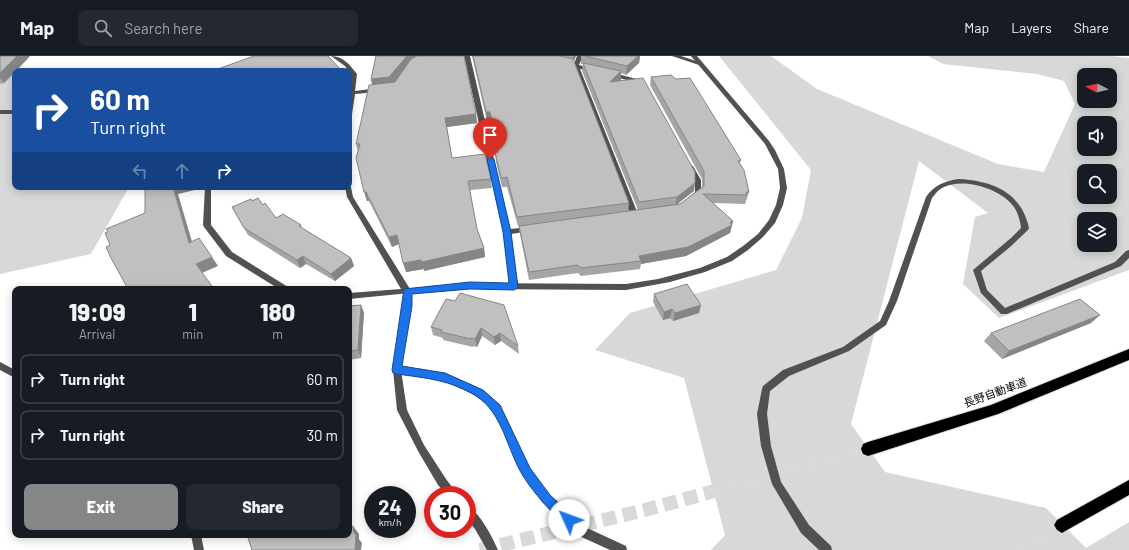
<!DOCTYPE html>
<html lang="en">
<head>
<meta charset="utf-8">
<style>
	body { margin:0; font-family:Barlow,"Noto Sans JP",sans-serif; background:#242831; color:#f1f3f6; height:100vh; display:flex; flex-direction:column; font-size:15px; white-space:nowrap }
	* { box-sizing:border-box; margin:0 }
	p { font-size:13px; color:#9ea1a6 }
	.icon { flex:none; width:22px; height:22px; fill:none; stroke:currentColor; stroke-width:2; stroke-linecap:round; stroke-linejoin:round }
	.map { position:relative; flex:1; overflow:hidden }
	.details { position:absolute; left:12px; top:230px; width:340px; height:252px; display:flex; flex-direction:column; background:#171b24; border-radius:8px; box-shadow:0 2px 10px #0003 }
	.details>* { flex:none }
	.top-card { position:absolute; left:12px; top:12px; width:340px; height:122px; border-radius:8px; box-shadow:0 2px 10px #0003; background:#1a4fa0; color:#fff; overflow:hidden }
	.needle { width:26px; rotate:277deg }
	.fabs { position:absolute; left:1077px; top:12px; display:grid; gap:8px }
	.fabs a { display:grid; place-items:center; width:40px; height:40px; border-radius:8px; background:#171b24; box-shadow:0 2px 10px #0003; font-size:20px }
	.speed { position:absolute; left:364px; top:430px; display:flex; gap:8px; font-size:20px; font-weight:700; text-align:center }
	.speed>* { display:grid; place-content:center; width:52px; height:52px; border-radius:50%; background:#171b24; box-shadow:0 2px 10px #0003; line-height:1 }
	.speed small { font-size:10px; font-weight:400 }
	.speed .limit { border:6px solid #d22; background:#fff; color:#111 }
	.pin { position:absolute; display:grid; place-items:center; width:34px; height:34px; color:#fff; margin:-41px -17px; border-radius:50% 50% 50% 0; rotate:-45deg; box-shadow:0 0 4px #0007 }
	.pin .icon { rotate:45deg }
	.me { position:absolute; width:44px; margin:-22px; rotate:313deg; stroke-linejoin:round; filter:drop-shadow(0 0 3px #0008) }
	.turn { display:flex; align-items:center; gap:14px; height:84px; padding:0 12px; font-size:18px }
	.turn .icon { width:52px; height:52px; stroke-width:2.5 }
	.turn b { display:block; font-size:28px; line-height:34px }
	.lanes { display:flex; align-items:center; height:38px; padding:0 12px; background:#0003; justify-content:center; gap:20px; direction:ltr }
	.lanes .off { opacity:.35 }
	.eta { display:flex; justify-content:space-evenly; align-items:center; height:68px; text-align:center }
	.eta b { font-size:24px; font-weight:800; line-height:28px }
	.action { display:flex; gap:8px; margin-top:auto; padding:8px 12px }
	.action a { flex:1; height:46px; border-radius:8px; background:#858687; color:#fff; font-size:16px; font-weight:800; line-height:46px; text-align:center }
	.action a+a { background:#242831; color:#f1f3f6 }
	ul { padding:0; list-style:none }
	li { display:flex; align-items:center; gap:12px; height:50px; margin:0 8px 6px; padding:0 4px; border:2px solid #363941; border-radius:8px }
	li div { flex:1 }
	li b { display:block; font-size:15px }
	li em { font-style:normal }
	header { display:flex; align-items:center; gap:24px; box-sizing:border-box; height:56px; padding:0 20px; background:#171b24; border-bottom:1px solid #363941 }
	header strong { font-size:19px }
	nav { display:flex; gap:22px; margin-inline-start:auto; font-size:14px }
	.search { width:280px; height:36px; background:#242831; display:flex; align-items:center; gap:10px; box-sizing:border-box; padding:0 14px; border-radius:8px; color:#9ea1a6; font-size:15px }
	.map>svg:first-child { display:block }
</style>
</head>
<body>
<header>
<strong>Map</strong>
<div class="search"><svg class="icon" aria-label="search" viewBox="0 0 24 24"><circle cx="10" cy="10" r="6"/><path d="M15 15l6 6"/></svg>Search here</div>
<nav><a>Map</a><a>Layers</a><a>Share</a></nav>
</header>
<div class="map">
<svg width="1129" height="494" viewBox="0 0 1129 494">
	<rect width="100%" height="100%" fill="#fff"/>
	<path fill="#d8d8d8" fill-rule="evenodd" d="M719,0H771L817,33L998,108L1044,116L1075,48L1064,25L1037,18L943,8L928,0H1111L1129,2V214L999,262L963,228L975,161L988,157L919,105L851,368L885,416L1046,452L1086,492L1129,466V494H711L725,479L684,322L595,294L630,257L776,214L802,162L811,114ZM1084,19H1110V45H1084ZM1084,67H1110V93H1084ZM1084,115H1110V141H1084ZM1084,163H1110V189H1084Z
		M15,19V131H129L91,198L0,218V20Z"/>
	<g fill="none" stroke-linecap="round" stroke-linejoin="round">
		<path stroke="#d9d9d9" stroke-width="14" stroke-dasharray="14 7" stroke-linecap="butt" d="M480,494L645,454L868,393
			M1015,494L1062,469"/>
		<defs>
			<path id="motorway" d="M1129,293V304L998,358L868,400L863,398L861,393L863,388L868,386L991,349Z
				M1129,424V439L1067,474L1062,477L1057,474L1054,469L1057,464Z"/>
		</defs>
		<use href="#motorway" stroke="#dbdbdb" stroke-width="2"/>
		<path fill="#515151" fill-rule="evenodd" d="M331,0C343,0 350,9 357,18L355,35L378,32L381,34L378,36L355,38L351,65L349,66V37L351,18L345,10Z
			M464,0H470L510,173L530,171L534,173L530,175L511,178L518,231L514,234L510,231L503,176Z
			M577,0H583L579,9L596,14L593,16L580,13L638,158L636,160H634L630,158L574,11L569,9L574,8Z
			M672,0H681L702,7L699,9Z
			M610,16L644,25L645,26L642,28L608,19V17Z
			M0,54H15V58H0Z
			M691,109L693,110L701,124V137L692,143L689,141L695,136V124L688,111Z
			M959,123C993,125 1021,136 1029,172L1028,174L1010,191L981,215L987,234L1005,252L1115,206L1126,195L1129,194V202L1121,210L1007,258H1001L981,237L973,214L1011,182L1021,172C1020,164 1018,157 1014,151C1002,133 964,121 944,131C939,133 935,138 932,142L897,245L886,269L849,295L789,320L770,335L767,358L771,390L781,426L809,469L831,490L832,494H819L801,477L772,428L761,390L757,358L762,333L763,330L783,314L843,291L880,265L889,245L926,141C934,129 945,125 959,123Z
			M349,129L351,131L353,141L410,233L411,235L410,237L349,243V237L401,233L347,141L345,131H349Z
			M205,131H211V169L232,196L288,231L289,233H279L226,200L204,171L203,169Z
			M397,310L445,317L483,334L500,349L530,413L550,440L585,471L626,490L627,494H610L577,479L542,446L524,419L494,355L477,340L444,325L394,317L393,314L394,311Z"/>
		<path fill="#515151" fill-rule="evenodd" d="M691,0H697L769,85L775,94L784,113L787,132L783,149L775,167L763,181L748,194L732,205L705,216L670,226L626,234L470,233L411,238V249L401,314L407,354L424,389L446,423L458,439H447L438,429L418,395L397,354L393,314L403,249L404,233L470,227L626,228L658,223L700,212L727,201L743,190L758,178L769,164L776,149L780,132L778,113L765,88Z
			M0,306L15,314V322L0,314Z
			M467,450C479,455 493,482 498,494H487L475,473L467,463Z
			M191,479H201L204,494H194Z"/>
		<use href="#motorway" fill="#000" fill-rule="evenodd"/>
	</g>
	<path fill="#a5a5a5" d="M0,0H30L16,15H15L4,27L0,28Z
		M376,0L476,58L477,67L447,71L452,102L491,123L492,132L470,134L477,173L484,192L485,201L424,215V213L406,216L399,188L392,191L369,145H367L358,96L356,88L372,29L371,23Z
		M472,0H576L574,5L629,147L628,155L638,154L582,15L583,8H581V0H640L639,7L626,19L621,17V24L620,25L694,135L677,148H680L702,131V123L650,29L651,21L741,104L740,107L749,136L745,148L713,147L733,165L730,177L686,200L641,208L640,213L581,220L578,217L529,224L520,178L519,170H518L507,131H502L496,106L495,96H497L491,65H487Z
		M252,145L263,149L276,162L301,169L302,172L351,202L354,210L335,225L306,208L300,212L248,179L232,151Z
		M654,238L699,257L673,265L670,262L663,264L653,246Z
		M455,245L518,290L519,298L501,285L495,289L482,280L477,291L473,290V291L443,284V282L433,279L431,271Z
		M361,249L364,257L361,302L349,304V250Z
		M1091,267L1002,303L984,285L991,277Z"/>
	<path fill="#868686" d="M17,0H30L16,15H15V16L4,27L0,22V17Z
		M407,0H423L412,5L391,30L373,32L371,23Z
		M573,0H576L573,6Z
		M638,0H640L639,7L626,19L627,10Z
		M621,15V24L609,34L610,26Z
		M486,56H490L491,65H487Z
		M476,58L477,67L447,71L445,62Z
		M695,127L694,135L675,150L677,141Z
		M173,131H199V133L178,138L195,196L189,187Z
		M364,136H366L369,145H367Z
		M733,165L730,177L686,200L641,208V205L639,200Z
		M397,179L399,188L392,191L389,181Z
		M484,192L485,201L424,215V213L406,216L403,207Z
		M303,200L306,208L300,212L297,204Z
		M212,201L218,210L202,217L196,208Z
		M351,202L354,210L335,225L331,218Z
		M361,249L364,257L361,302L358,294Z
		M701,249L699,257L673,265L675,257Z
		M672,253L670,262L663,264L664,256Z
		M1100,259L1091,267L1002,303L1009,295Z
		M481,272L482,280L477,291L475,283Z
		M500,277L501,285L495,289L494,281Z
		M353,470L359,478V483L362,487L361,494H355Z"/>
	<path fill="#c0c0c0" stroke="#868686" d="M0,0H17L0,17Z
		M254,0H328L342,15H215V14Z
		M376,0H407L389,21L371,23Z
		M417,0H464L476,58L445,62L452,102L485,98L491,123L468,125L477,173L484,192L422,206L421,204L403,207L397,179L389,181L366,136H364L356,102L360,88H356L369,29L395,26L411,3Z
		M473,0H560L573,3L629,147L517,161L507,121L501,122L495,96H498L490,56H486Z
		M585,0H638L627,10Z
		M583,7L621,15L610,26L643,22L695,116V127L677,141L639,146Z
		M671,19L676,23L690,22L741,104L738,105L744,114L749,136H746L747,139L703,138L733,165L730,166L732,169L688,191L639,200L641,205L581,212L578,209L529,216L519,170L680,148L704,130V115L651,21Z
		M145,131H173L189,187L199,182L212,201L196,208L214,233H144V232L142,233H128L111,202L106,191L110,189L105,177L108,176L106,173L145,157Z
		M258,142L263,149L265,147L276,162L283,158L301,169L299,170L351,202L331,218L303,200L297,204L244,172L232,151L251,143L252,145Z
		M687,228L701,249L675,257L672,253L664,256L654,238Z
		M460,237L504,249L518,290L500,277L494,281L481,272L475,283L471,282V283L441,276L442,274L431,271L446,243L455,245Z
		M1080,243L1100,259L1009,295L991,277Z
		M361,249L358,294L349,295V250Z
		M353,470L354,477L356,479L355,494H252L247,479H349V471Z"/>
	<path fill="#1a73e8" stroke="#114b97" d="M488,101H490L494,103L511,176L518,231L514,234L470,233L412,238V250L402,310L445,317L483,334L500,349L530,412L550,439L573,460L575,464L573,469L569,470L565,469C550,454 535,439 523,420C507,394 503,357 476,340C451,324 425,322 397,318L393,317L392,314L404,233L470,226L509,227L503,176L487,103Z"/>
	<g text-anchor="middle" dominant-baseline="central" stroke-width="3.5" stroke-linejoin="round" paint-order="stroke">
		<g font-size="11" fill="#000" stroke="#fff">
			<text transform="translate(995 336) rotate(-20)">長野自動車道</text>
		</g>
	</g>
</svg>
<div class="fabs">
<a><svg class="needle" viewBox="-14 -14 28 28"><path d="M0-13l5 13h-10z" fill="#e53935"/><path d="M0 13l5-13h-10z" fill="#9ea1a6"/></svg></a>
<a><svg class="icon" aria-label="sound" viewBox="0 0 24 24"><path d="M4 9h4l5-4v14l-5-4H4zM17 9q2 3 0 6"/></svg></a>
<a><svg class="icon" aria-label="search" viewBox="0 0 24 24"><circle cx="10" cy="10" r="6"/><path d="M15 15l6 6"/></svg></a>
<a><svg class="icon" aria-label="layers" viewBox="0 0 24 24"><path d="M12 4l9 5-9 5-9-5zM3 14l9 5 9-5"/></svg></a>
</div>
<div class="speed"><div>24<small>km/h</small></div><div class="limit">30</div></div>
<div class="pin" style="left:490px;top:103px;background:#d93025"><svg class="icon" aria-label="arrive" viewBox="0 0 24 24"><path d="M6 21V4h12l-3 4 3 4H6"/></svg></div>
<svg class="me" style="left:569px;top:464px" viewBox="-20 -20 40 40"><circle r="19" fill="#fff"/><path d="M0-13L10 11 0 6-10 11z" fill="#1a73e8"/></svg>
<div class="top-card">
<div class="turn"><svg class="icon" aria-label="right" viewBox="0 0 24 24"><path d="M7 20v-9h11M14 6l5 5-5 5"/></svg><div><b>60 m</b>Turn right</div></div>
<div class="lanes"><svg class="icon off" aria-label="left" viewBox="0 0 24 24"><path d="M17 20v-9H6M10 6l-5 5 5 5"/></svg><svg class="icon off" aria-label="ahead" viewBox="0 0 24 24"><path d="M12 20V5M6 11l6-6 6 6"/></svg><svg class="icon" aria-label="right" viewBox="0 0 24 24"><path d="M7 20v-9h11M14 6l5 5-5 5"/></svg></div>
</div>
<section class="details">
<div class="eta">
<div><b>19:09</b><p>Arrival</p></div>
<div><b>1</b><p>min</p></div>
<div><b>180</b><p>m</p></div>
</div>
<ul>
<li><svg class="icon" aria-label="right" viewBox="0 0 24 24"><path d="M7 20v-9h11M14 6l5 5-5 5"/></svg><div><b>Turn right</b></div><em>60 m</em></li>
<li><svg class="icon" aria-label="right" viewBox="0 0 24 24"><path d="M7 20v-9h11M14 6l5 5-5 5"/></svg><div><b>Turn right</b></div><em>30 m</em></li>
</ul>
<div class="action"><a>Exit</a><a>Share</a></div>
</section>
</div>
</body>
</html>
